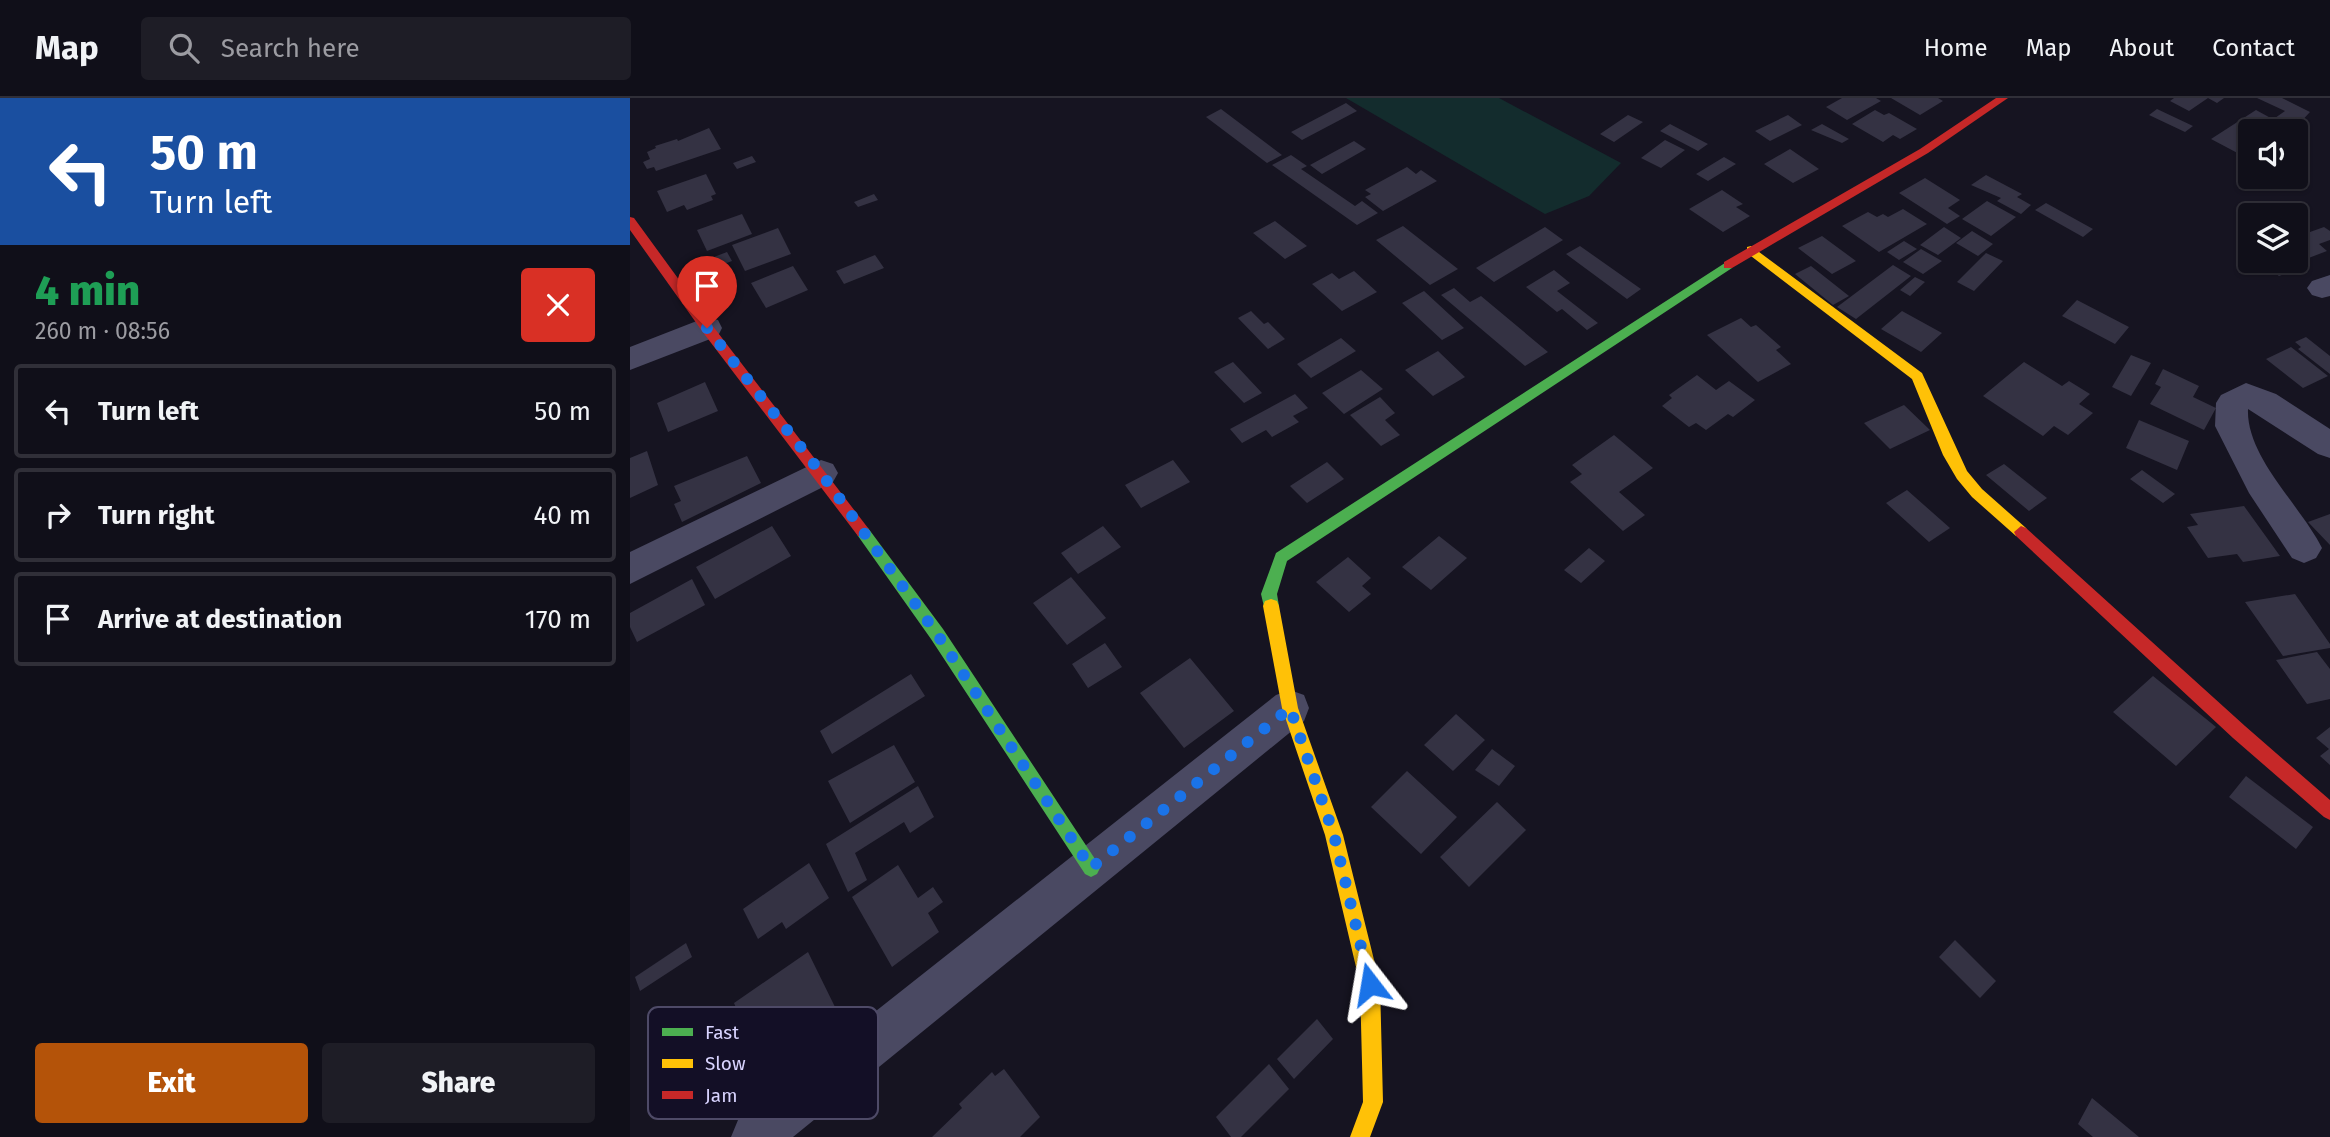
<!DOCTYPE html>
<html lang="en">
<head>
<meta charset="utf-8">
<style>
	body { margin:0; font-family:"Fira Sans",sans-serif; background:#1e1d26; color:#f1f3f6; height:100vh; display:flex; flex-direction:column; font-size:26px; white-space:nowrap }
	* { box-sizing:border-box; margin:0 }
	p { font-size:23px; color:#9c9ca2 }
	.icon { flex:none; width:38px; height:38px; fill:none; stroke:currentColor; stroke-width:2; stroke-linecap:round; stroke-linejoin:round }
	.map { position:relative; flex:1; overflow:hidden }
	.drawer { display:flex; flex-direction:column; background:#100f19; width:630px }
	.drawer>* { flex:none }
	.guide { background:#1a4fa0; color:#fff; overflow:hidden }
	.buttons { position:absolute; left:1608px; top:21px; display:grid; gap:14px }
	.buttons a { display:grid; place-items:center; width:70px; height:70px; border-radius:7px; background:#100f19; box-shadow:0 2px 5px #0004,0 0 0 2px #302f38; font-size:35px }
	.pin { position:absolute; display:grid; place-items:center; width:60px; height:60px; color:#fff; margin:-72px -30px; border-radius:50% 50% 50% 0; rotate:-45deg; box-shadow:0 0 7px #0007 }
	.pin .icon { rotate:45deg }
	.me { position:absolute; width:77px; margin:-38px; rotate:346deg; stroke-linejoin:round; filter:drop-shadow(0 0 5px #0008) }
	.turn { display:flex; align-items:center; gap:24px; height:147px; padding:0 35px; font-size:32px }
	.turn .icon { width:91px; height:91px; stroke-width:2.5 }
	.turn b { display:block; font-size:49px; line-height:60px }
	.round { display:grid; place-items:center; flex:none; width:74px; height:74px; border-radius:7px; background:#1e1d26 }
	.summary { display:flex; align-items:center; justify-content:space-between; height:119px; padding:0 35px }
	h1 { font-size:42px; font-weight:800; line-height:52px; color:#1e9e55 }
	.button { display:flex; gap:14px; margin-top:auto; padding:14px 35px }
	.button a { flex:1; height:80px; border-radius:7px; background:#b45309; color:#fff; font-size:28px; font-weight:800; line-height:80px; text-align:center }
	.button a+a { background:#1e1d26; color:#f1f3f6 }
	ul { padding:0; list-style:none }
	li { display:flex; align-items:center; gap:21px; height:94px; margin:0 14px 10px; padding:0 21px; border:4px solid #302f38; border-radius:7px }
	li div { flex:1 }
	li b { display:block; font-size:26px }
	li em { font-style:normal }
	header { display:flex; align-items:center; gap:42px; box-sizing:border-box; height:98px; padding:0 35px; background:#100f19; border-bottom:2px solid #302f38 }
	header strong { font-size:33px }
	nav { display:flex; gap:38px; margin-inline-start:auto; font-size:24px }
	.search { width:490px; height:63px; background:#1e1d26; display:flex; align-items:center; gap:18px; box-sizing:border-box; padding:0 24px; border-radius:7px; color:#9c9ca2; font-size:26px }
	main { display:flex; flex:1; min-height:0 }
	.map>svg:first-child { display:block }
</style>
</head>
<body>
<header>
<strong>Map</strong>
<div class="search"><svg class="icon" aria-label="search" viewBox="0 0 24 24"><circle cx="10" cy="10" r="6"/><path d="M15 15l6 6"/></svg>Search here</div>
<nav><a>Home</a><a>Map</a><a>About</a><a>Contact</a></nav>
</header>
<main>
<section class="drawer">
<div class="guide">
<div class="turn"><svg class="icon" aria-label="left" viewBox="0 0 24 24"><path d="M17 20v-9H6M10 6l-5 5 5 5"/></svg><div><b>50 m</b>Turn left</div></div>
</div>
<div class="summary"><div><h1>4 min</h1><p>260 m · 08:56</p></div><a class="round" style="background:#d93025;color:#fff"><svg class="icon" aria-label="close" viewBox="0 0 24 24"><path d="M6 6l12 12M18 6L6 18"/></svg></a></div>
<ul>
<li><svg class="icon" aria-label="left" viewBox="0 0 24 24"><path d="M17 20v-9H6M10 6l-5 5 5 5"/></svg><div><b>Turn left</b></div><em>50 m</em></li>
<li><svg class="icon" aria-label="right" viewBox="0 0 24 24"><path d="M7 20v-9h11M14 6l5 5-5 5"/></svg><div><b>Turn right</b></div><em>40 m</em></li>
<li><svg class="icon" aria-label="arrive" viewBox="0 0 24 24"><path d="M6 21V4h12l-3 4 3 4H6"/></svg><div><b>Arrive at destination</b></div><em>170 m</em></li>
</ul>
<div class="button"><a>Exit</a><a>Share</a></div>
</section>
<div class="map">
<svg width="1700" height="1039" viewBox="0 0 1700 1039">
	<rect width="100%" height="100%" fill="#161421"/>
	<path fill="#132c2d" d="M716,0H869L991,65L959,98L915,116Z"/>
	<path fill="#343243" d="M1212,0H1246L1251,3L1217,22L1196,9Z
		M1261,0H1308L1313,3L1290,17Z
		M1544,0H1594L1587,5L1578,0L1559,13L1540,3Z
		M1627,0H1652L1680,14L1666,29L1645,20L1655,13Z
		M716,5L727,13L672,42L661,34Z
		M591,11L652,57L637,65L576,19Z
		M1527,11L1563,28L1555,34L1519,17Z
		M1245,12L1254,17L1259,15L1287,31L1270,41L1263,37L1253,44L1222,26Z
		M1626,12L1659,30L1654,33H1620V56L1615,59L1581,41Z
		M998,17L1013,24L984,44L970,36Z
		M1158,17L1172,27L1140,43L1125,33Z
		M1040,26L1078,46L1068,53L1030,33Z
		M1192,26L1219,41L1212,45L1181,32Z
		M79,30L91,51L26,73L24,69L17,71L13,64L20,61L17,54L26,50L25,48L47,41L48,43Z
		M1035,42L1055,52L1031,70L1011,60Z
		M724,43L736,51L692,76L680,67Z
		M1160,51L1189,71L1163,85L1134,66Z
		M661,57L677,68L671,71L725,108L732,103L748,115L727,127L642,67Z
		M122,58L126,64L107,71L103,65Z
		M1094,59L1106,66L1078,83L1066,76Z
		M777,69L786,76L791,72L807,83L753,113L735,99L741,96L735,92Z
		M76,76L86,96L81,98L83,102L57,112L54,107L37,114L27,93Z
		M1356,77L1392,96L1387,99L1401,107L1391,116L1367,103L1371,100L1341,87Z
		M1295,80L1330,102L1318,110L1330,118L1317,126L1269,95Z
		M1092,92L1113,106L1106,109L1120,118L1093,134L1059,111Z
		M244,96L248,102L228,109L224,104Z
		M1357,103L1386,119L1361,138L1332,121Z
		M1416,105L1463,131L1453,139L1405,112Z
		M1273,111L1297,126L1249,154L1212,128L1238,114L1247,119L1253,116L1258,119Z
		M112,116L122,136L77,153L67,132Z
		M645,123L677,148L655,161L623,135Z
		M773,128L828,171L800,187L746,142Z
		M915,129L933,142L864,184L846,170Z
		M1314,129L1331,140L1308,157L1290,147Z
		M1694,129L1700,133V142L1689,146L1697,153L1676,161L1666,153V139Z
		M148,130L161,156L115,173L102,147Z
		M1342,133L1363,146L1348,158L1326,145Z
		M1192,138L1226,163L1202,176L1168,150Z
		M1274,143L1287,151L1269,162L1257,154Z
		M950,148L1011,191L997,201L936,156Z
		M1291,151L1312,163L1293,176L1273,164Z
		M97,154L102,163L81,171L76,162Z
		M1356,155L1373,163L1344,193L1327,184Z
		M245,157L254,170L214,186L206,173Z
		M1666,160L1676,168L1649,178L1629,163H1666Z
		M1263,167L1281,178L1226,221L1207,209Z
		M163,168L178,192L136,210L121,185Z
		M1181,168L1219,198L1203,207L1165,176Z
		M924,172L940,185L927,193L968,225L957,232L932,211L927,214L896,189Z
		M724,173L747,194L712,213L682,186L702,175L709,181Z
		M1285,179L1295,184L1280,198L1270,192Z
		M824,190L840,204L851,198L918,254L895,268L811,197Z
		M794,193L834,230L812,242L772,205Z
		M1447,202L1499,229L1485,246L1432,218Z
		M621,213L634,226L638,224L655,241L638,251L608,220Z
		M1272,213L1312,235L1291,254L1251,231Z
		M1111,220L1121,229L1126,227L1151,249L1146,252L1161,266L1128,284L1077,237Z
		M1676,239L1700,258V276L1668,251L1671,249L1665,244Z
		M711,240L726,253L681,280L667,266Z
		M1661,249L1698,278L1673,290L1636,261Z
		M808,253L835,279L803,298L775,272Z
		M1501,257L1521,265L1501,298L1482,289Z
		M603,264L632,295L614,305L584,274Z
		M1394,264L1432,288L1439,283L1460,296L1449,306L1463,315L1438,337L1424,328L1413,338L1353,298Z
		M1533,271L1569,288L1563,299L1586,310L1574,332L1520,306L1531,289L1525,286Z
		M731,272L753,291L714,316L692,295Z
		M1067,277L1086,292L1099,283L1125,302L1103,319L1098,316L1076,332L1066,325L1059,329L1032,308L1042,300L1039,297Z
		M75,284L88,313L38,334L27,305Z
		M665,296L678,310L663,318L669,324L642,339L636,332L612,345L600,331Z
		M750,299L765,315L755,322L770,337L751,348L720,317Z
		M1274,307L1300,332L1260,351L1234,325Z
		M1509,322L1559,343L1547,372L1496,350Z
		M984,337L1023,370L989,394L1015,417L993,433L940,384L952,376L942,367Z
		M17,353L28,387L0,400V360Z
		M117,358L131,385L52,424L44,406L51,403L44,388Z
		M543,362L560,384L511,410L495,387Z
		M697,364L714,381L677,405L660,388Z
		M1374,366L1417,400L1399,413L1356,377Z
		M1512,372L1545,396L1533,405L1500,381Z
		M1277,392L1320,430L1299,444L1256,405Z
		M1614,408L1650,458L1613,464L1607,456L1578,460L1557,429L1568,427L1560,416Z
		M1700,416V447L1678,424Z
		M142,428L161,458L85,501L66,469Z
		M473,428L491,449L448,476L431,455Z
		M809,438L837,460L801,492L772,469Z
		M959,450L975,463L951,485L934,472Z
		M718,459L741,480L732,488L741,496L719,514L686,484Z
		M441,479L476,520L437,547L403,505Z
		M62,481L75,507L7,544L0,529V515Z
		M1665,496L1700,546V550L1653,558L1615,504Z
		M475,545L492,569L458,590L442,566Z
		M1687,554L1700,571V601L1677,606L1646,562Z
		M560,560L604,613L554,650L510,595Z
		M281,576L295,598L202,656L190,633Z
		M1523,578L1586,629L1546,668L1483,614Z
		M826,616L855,642L823,673L794,647Z
		M1700,629V667L1690,658L1699,651L1686,640Z
		M264,647L285,684L220,725L198,683Z
		M862,651L885,668L869,688L845,672Z
		M777,673L827,719L791,756L741,709Z
		M1616,678L1683,729L1666,751L1599,699Z
		M288,688L304,719L280,735L274,724L225,755L237,782L218,794L196,746Z
		M867,704L896,732L839,789L810,759Z
		M179,765L199,800L156,831L152,824L128,841L113,811Z
		M268,767L288,800L303,789L313,804L298,815L309,834L262,869L222,799Z
		M1325,842L1366,883L1350,900L1309,859Z
		M56,845L62,859L10,893L5,879Z
		M178,854L205,909L129,964L104,905Z
		M687,921L703,941L664,981L647,961Z
		M639,966L659,991L611,1039H601L586,1019Z
		M374,971L410,1019L390,1039H302L332,1010L329,1006L362,974L365,978Z
		M1462,1000L1509,1039H1463L1448,1026Z"/>
	<g fill="none" stroke-linecap="round" stroke-linejoin="round">
		<path fill="#4a4962" fill-rule="evenodd" d="M1700,177V198L1692,200L1682,197L1677,190L1682,183Z
			M77,219L88,222L92,230L88,238L0,272V249Z
			M1616,285L1646,296L1700,331V360L1688,356L1618,311C1616,359 1671,408 1692,450L1686,460L1674,465L1662,460L1619,395L1585,328L1586,305L1591,297Z
			M191,362L203,366L208,375L203,384L0,486V454Z
			M660,592L674,597L679,610L674,623L163,1039H101L108,1022L646,597Z"/>
		<path fill="#4caf50" fill-rule="evenodd" d="M1098,163L1102,164V170L657,463L647,496L649,508L647,513L641,515L635,513L631,496L646,455Z
			M233,428L238,430L313,531L467,764L470,770L467,776L461,779L455,776L301,541L228,438L226,434L228,430Z"/>
		<path fill="#ffc107" fill-rule="evenodd" d="M1121,148L1292,275L1337,373L1352,391L1396,430L1398,434L1396,438H1386L1342,399L1327,381L1313,357L1282,281L1117,155V149Z
			M641,501L647,503L649,508L668,610L713,737L750,886L753,1004L740,1039H720L733,1004L730,886L695,737L652,610L633,508L635,503Z"/>
		<path fill="#c62828" fill-rule="evenodd" d="M1366,0H1378L1298,55L1102,170H1094V164L1290,51Z
			M0,119L4,120L82,227L238,430L240,434L238,438H228L72,233L0,132Z
			M1391,428L1396,430L1615,628L1700,702V722L1694,719L1603,640L1386,438L1384,434Z"/>
	</g>
	<g fill="none" stroke-linecap="round" stroke-linejoin="round">
		<path stroke="#1a73e8" stroke-width="12" stroke-dasharray="0 21.6" d="M77,230L191,375L307,536L461,770L660,610L704,737L740,886"/>
	</g>
	<rect x="18" y="909" width="230" height="112" rx="10" fill="#130f26" stroke="#4e4a67" stroke-width="2"/>
	<rect x="32" y="930" width="31" height="8" fill="#4caf50"/>
	<rect x="32" y="961" width="31" height="9" fill="#ffc107"/>
	<rect x="32" y="993" width="31" height="8" fill="#c62828"/>
	<g font-size="19" fill="#d9d4ff">
		<text x="75" y="941">Fast</text>
		<text x="75" y="972">Slow</text>
		<text x="75" y="1004">Jam</text>
	</g>
</svg>
<div class="buttons">
<a><svg class="icon" aria-label="sound" viewBox="0 0 24 24"><path d="M4 9h4l5-4v14l-5-4H4zM17 9q2 3 0 6"/></svg></a>
<a><svg class="icon" aria-label="layers" viewBox="0 0 24 24"><path d="M12 4l9 5-9 5-9-5zM3 14l9 5 9-5"/></svg></a>
</div>
<div class="pin" style="left:77px;top:230px;background:#d93025"><svg class="icon" aria-label="arrive" viewBox="0 0 24 24"><path d="M6 21V4h12l-3 4 3 4H6"/></svg></div>
<svg class="me" style="left:740px;top:886px" viewBox="-20 -20 40 40"><path d="M0-17L14 15 0 8-14 15z" fill="#1a73e8" stroke="#fff" stroke-width="4"/></svg>
</div>
</main>
</body>
</html>
